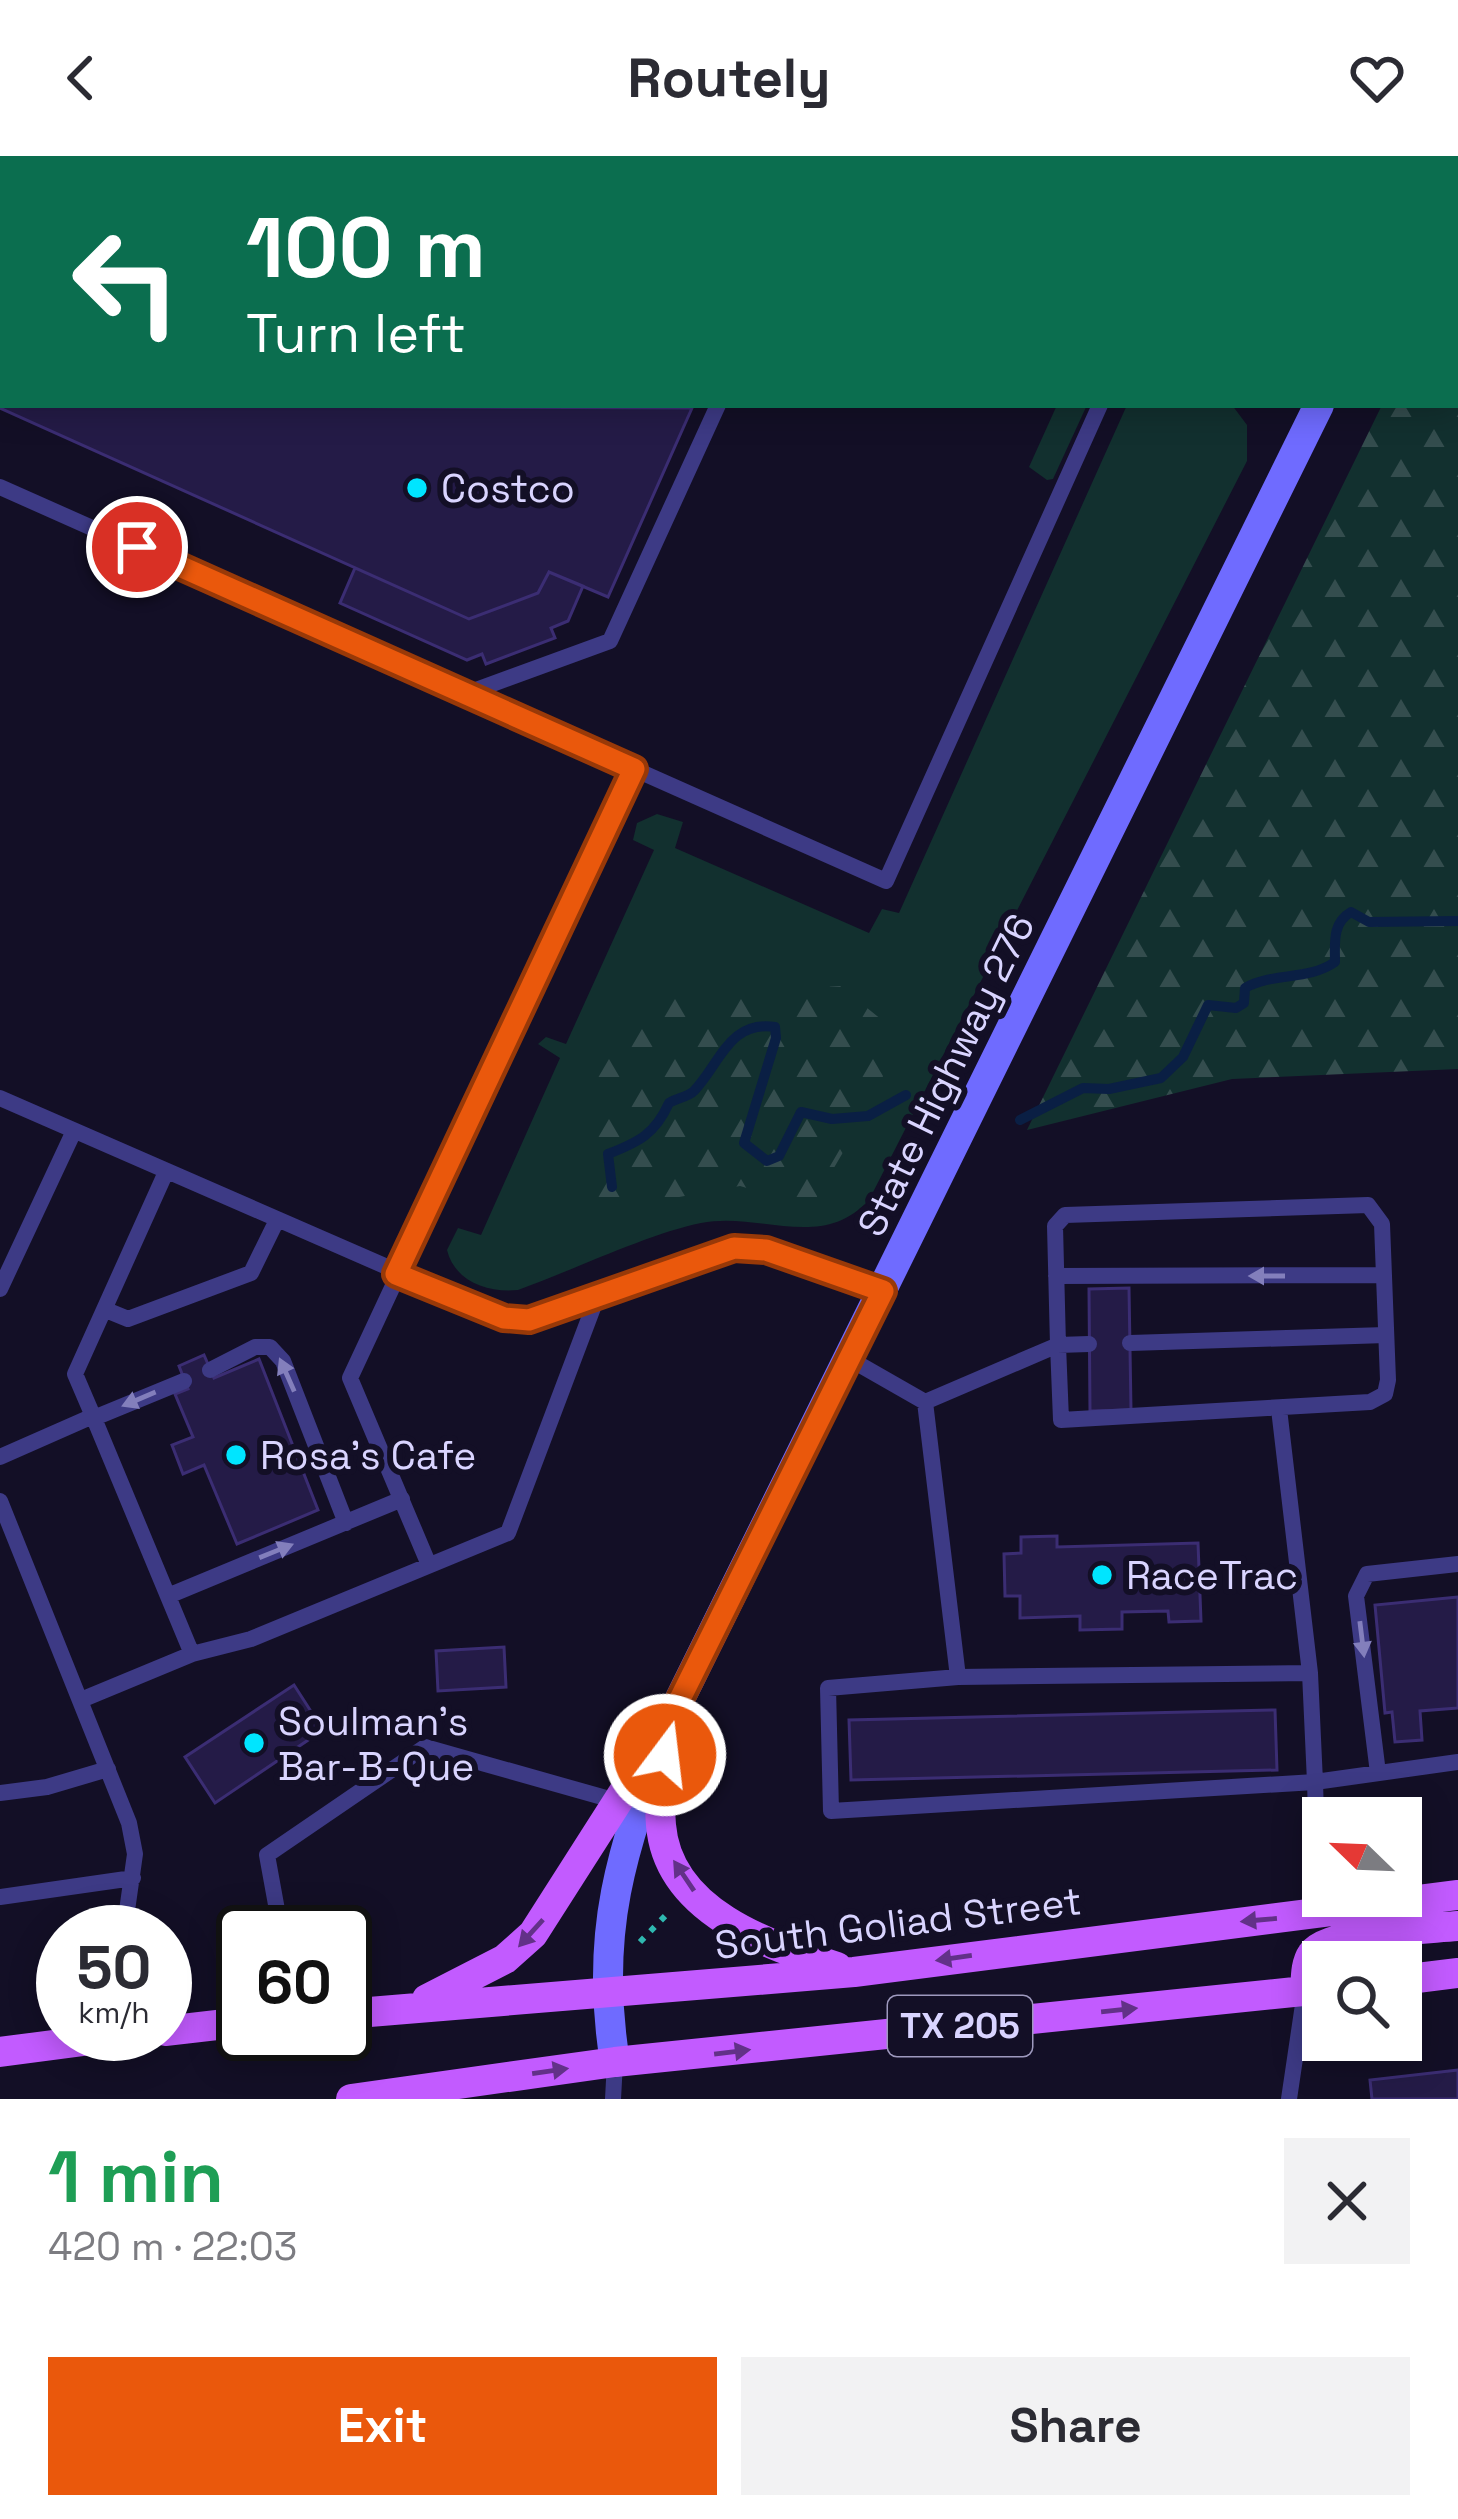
<!DOCTYPE html>
<html lang="en">
<head>
<meta charset="utf-8">
<style>
	body { margin:0; font-family:"Space Grotesk",sans-serif; background:#f2f2f3; color:#2b2b33; height:100vh; display:flex; flex-direction:column; font-size:45px; white-space:nowrap }
	* { box-sizing:border-box; margin:0 }
	p { font-size:39px; color:#7c7c81 }
	.icon { flex:none; width:66px; height:66px; fill:none; stroke:currentColor; stroke-width:2; stroke-linecap:round; stroke-linejoin:round }
	.map { position:relative; height:1943px; overflow:hidden }
	.side { display:flex; flex-direction:column; background:#fff; flex:1 }
	.side>* { flex:none }
	.hud { position:absolute; left:0px; top:0px; width:1458px; height:252px; box-shadow:0 6px 30px #0003; background:#0b6e4f; color:#fff; overflow:hidden }
	.needle { width:78px; rotate:293deg }
	.tools { position:absolute; left:1302px; top:1641px; display:grid; gap:24px }
	.tools a { display:grid; place-items:center; width:120px; height:120px; border-radius:0px; background:#fff; box-shadow:0 6px 30px #0003; font-size:60px }
	.speed { position:absolute; left:36px; top:1749px; display:flex; gap:24px; font-size:60px; font-weight:700; text-align:center }
	.speed>* { display:grid; place-content:center; width:156px; height:156px; border-radius:50%; background:#fff; box-shadow:0 6px 30px #0003; line-height:1 }
	.speed small { font-size:30px; font-weight:400 }
	.speed .limit { border:6px solid #111; border-radius:18px; background:#fff; color:#111 }
	.pin { position:absolute; display:grid; place-items:center; width:102px; height:102px; color:#fff; margin:-51px; border:6px solid #fff; border-radius:50%; box-shadow:0 3px 12px #0007 }
	.me { position:absolute; width:132px; margin:-66px; rotate:15deg; stroke-linejoin:round; filter:drop-shadow(0 0 9px #0008) }
	.turn { display:flex; align-items:center; gap:42px; height:252px; padding:0 48px; font-size:54px }
	.turn .icon { width:156px; height:156px; stroke-width:2.5 }
	.turn b { display:block; font-size:84px; line-height:102px }
	.round { display:grid; place-items:center; flex:none; width:126px; height:126px; border-radius:0px; background:#f2f2f3 }
	.summary { display:flex; align-items:center; justify-content:space-between; height:204px; padding:0 48px }
	h1 { font-size:72px; font-weight:700; line-height:90px; color:#1e9e55 }
	.action { display:flex; gap:24px; margin-top:auto; padding:24px 48px }
	.action a { flex:1; height:138px; border-radius:0px; background:#ea580c; color:#fff; font-size:48px; font-weight:700; line-height:138px; text-align:center }
	.action a+a { background:#f2f2f3; color:#2b2b33 }
	header { display:flex; justify-content:space-between; align-items:center; height:156px; padding:0 48px; background:#fff; font-size:54px; font-weight:700 }
	.map>svg:first-child { display:block }
</style>
</head>
<body>
<header><svg class="icon" aria-label="back" viewBox="0 0 24 24"><path d="M15 5l-7 7 7 7"/></svg>Routely<svg class="icon" aria-label="heart" viewBox="0 0 24 24"><path d="M12 20l-8-8c-3-5 5-10 8-4 3-6 11-1 8 4z"/></svg></header>
<div class="map">
<svg width="1458" height="1943" viewBox="0 0 1458 1943">
	<defs>
		<pattern id="forest-firs" width="22" height="20" patternUnits="userSpaceOnUse" patternTransform="scale(3)"><rect width="22" height="20" fill="#12302f"/><path d="M5 1l3.5 6h-7zM16 11l3.5 6h-7z" fill="#344d4e"/></pattern>
	</defs>
	<rect width="100%" height="100%" fill="#130f26"/>
	<path fill="#12302f" d="M1057,249H1087L1053,323L1047,324L1029,311Z
		M1127,249H1232L1247,269V305L869,1044C821,1096 760,1055 701,1067C650,1077 571,1115 518,1134C488,1137 455,1126 447,1094L458,1072L481,1079L560,902L538,888L546,881L566,888L654,694L633,684L637,667L657,658L683,666L675,692L869,777L882,753L899,757Z"/>
	<path fill="url(#forest-firs)" d="M1458,94V913L1232,923L1027,974L1382,249H1455Z
		M840,830L898,877L876,940L811,1051L740,1030L585,1058L594,893L633,844Z"/>
	<g fill="none" stroke-linecap="round" stroke-linejoin="round">
		<path stroke="#0a1f44" stroke-width="10" d="M1020,964L1083,932L1109,933L1161,922L1183,901L1208,849L1236,852L1244,847L1245,832C1273,816 1308,825 1335,806C1335,787 1332,767 1351,756L1369,766L1458,765
			M612,1031L608,998C639,986 655,978 669,947C677,942 688,941 694,935C720,908 729,864 775,871L776,882L744,987L767,1005L779,1000L801,956L832,963L868,960L906,939"/>
	</g>
	<path fill="#241b47" stroke="#3b2d73" stroke-width="3" d="M0,0H672L679,3H3V134Z
		M3,185V249L692,252L608,441L549,416L538,437L469,463L0,252Z
		M355,412L469,463L538,437L549,416L583,430L568,465L551,472L555,482L486,508L482,498L467,504L340,447Z
		M1129,1132L1131,1254L1090,1255L1089,1133Z
		M204,1199L214,1222L259,1203L318,1354L237,1388L204,1309L183,1318L172,1289L193,1281L175,1238L188,1233L179,1210Z
		M1057,1380V1391L1198,1387L1201,1465L1169,1466L1168,1455L1122,1456V1473L1080,1474V1460L1020,1462V1440H1005L1004,1398L1021,1397V1381Z
		M1458,1441V1552L1420,1555L1422,1584L1395,1586L1392,1556L1385,1557L1375,1449Z
		M504,1491L506,1531L438,1535L436,1495Z
		M294,1529L323,1574L215,1647L185,1601Z
		M1275,1554L1277,1614L851,1624L849,1564Z
		M1458,1914V1943H1372L1370,1924Z"/>
	<g fill="none" stroke-linecap="round" stroke-linejoin="round">
		<path stroke="#2fb8b0" stroke-width="6" stroke-dasharray="6 9" stroke-linecap="butt" d="M640,1786L668,1757"/>
		<path stroke="#3d3a85" stroke-width="16" d="M758,0L764,3
			M0,331L465,538L610,485L718,249
			M465,538L634,613
			M0,942L504,1162L529,1164L734,1092L766,1094L883,1135
			M1056,1120L1384,1119
			M0,1133L74,975
			M106,1154L128,1163L251,1117L276,1066
			M1130,1187L1386,1179
			M848,1202L925,1246L958,1521L828,1532L831,1655L1315,1626L1319,1759
			M210,1214L255,1191H270L283,1205L346,1367
			M925,1246L1058,1189L1055,1070L1065,1059L1368,1049L1382,1068L1388,1224L1385,1238L1370,1246L1061,1264L1058,1189L1089,1188
			M1279,1253L1310,1517
			M93,1260L192,1498
			M94,1262L184,1225
			M0,1301L93,1260L75,1218L166,1016
			M0,1345L129,1667L135,1698L124,1776
			M429,1409L350,1222L634,613L886,725L1100,249
			M168,1440L402,1343
			M958,1521L1310,1517L1315,1626L1458,1606
			M81,1544L192,1498L251,1483L508,1377L596,1144
			M1378,1617L1356,1440L1367,1418L1458,1408
			M0,1637L47,1631L108,1613
			M0,1741L133,1722
			M281,1776L267,1699L425,1591L620,1646
			M613,1943L615,1906
			M1289,1943L1305,1835"/>
		<path stroke="#6f6bff" stroke-width="30" d="M1441,3L1442,0
			M615,1906C593,1771 624,1690 669,1565L1319,249"/>
		<path stroke="#c25bff" stroke-width="30" d="M668,1568C665,1601 658,1636 661,1669C668,1756 768,1789 837,1811
			M1401,1824L1458,1817
			M1305,1835C1306,1824 1305,1808 1312,1798C1326,1775 1430,1773 1458,1770
			M427,1843L505,1803L533,1778L669,1565
			M345,1858L854,1816L1458,1739
			M165,1875L243,1866
			M0,1896L137,1878
			M351,1943L615,1906L1323,1833"/>
	</g>
	<defs><path id="oneway-solid" d="M-6-.8H1V-3.2L6.5 0L1 3.2V.8H-6Z" transform="scale(3)"/></defs>
	<g fill="#837fbc">
		<use href="#oneway-solid" transform="translate(1267 1120) rotate(180)"/>
		<use href="#oneway-solid" transform="translate(287 1219) rotate(-114)"/>
		<use href="#oneway-solid" transform="translate(139 1243) rotate(157)"/>
		<use href="#oneway-solid" transform="translate(276 1395) rotate(-22)"/>
		<use href="#oneway-solid" transform="translate(1362 1483) rotate(83)"/>
	</g>
	<g fill="#623188">
		<use href="#oneway-solid" transform="translate(684 1720) rotate(-124)"/>
		<use href="#oneway-solid" transform="translate(1259 1764) rotate(175)"/>
		<use href="#oneway-solid" transform="translate(531 1777) rotate(132)"/>
		<use href="#oneway-solid" transform="translate(954 1802) rotate(172)"/>
		<use href="#oneway-solid" transform="translate(1119 1854) rotate(-6)"/>
		<use href="#oneway-solid" transform="translate(732 1896) rotate(-7)"/>
		<use href="#oneway-solid" transform="translate(550 1915) rotate(-8)"/>
	</g>
	<g fill="none" stroke-linecap="round" stroke-linejoin="round">
		<defs>
			<path id="route" d="M137,391L634,613L396,1118L504,1162L529,1164L734,1092L766,1094L883,1135L669,1565L665,1599"/>
		</defs>
		<use href="#route" stroke="#983908" stroke-width="30"/>
		<use href="#route" stroke="#ea580c" stroke-width="21"/>
	</g>
	<g fill="#00e5ff" stroke="#130f26" stroke-width="4.5">
		<circle cx="417" cy="332" r="12"/>
		<circle cx="236" cy="1299" r="12"/>
		<circle cx="1102" cy="1419" r="12"/>
		<circle cx="254" cy="1587" r="12"/>
	</g>
	<g text-anchor="middle" dominant-baseline="central" stroke-width="12" stroke-linejoin="round" paint-order="stroke">
		<rect fill="#130f26" stroke="#9e99be" stroke-width="3" x="888" y="1840" width="144" height="60" rx="9"/>
		<g font-size="36" font-weight="bold" fill="#d9d4ff">
			<text x="960" y="1870">TX 205</text>
		</g>
		<g font-size="39" fill="#d9d4ff" stroke="#130f26" text-anchor="start">
			<text x="441" y="332">Costco</text>
			<text x="260" y="1299">Rosa’s Cafe</text>
			<text x="1126" y="1419">RaceTrac</text>
			<text x="278" y="1565">Soulman's<tspan x="278" dy="45">Bar-B-Que</tspan></text>
		</g>
		<g font-size="39" fill="#d9d4ff" stroke="#130f26">
			<text transform="translate(946 919) rotate(-64)">State Highway 276</text>
			<text transform="translate(898 1767) rotate(-7)">South Goliad Street</text>
		</g>
	</g>
</svg>
<div class="tools">
<a><svg class="needle" viewBox="-14 -14 28 28"><path d="M0-13l5 13h-10z" fill="#e53935"/><path d="M0 13l5-13h-10z" fill="#7c7c81"/></svg></a>
<a><svg class="icon" aria-label="search" viewBox="0 0 24 24"><circle cx="10" cy="10" r="6"/><path d="M15 15l6 6"/></svg></a>
</div>
<div class="speed"><div>50<small>km/h</small></div><div class="limit">60</div></div>
<div class="pin" style="left:137px;top:391px;background:#d93025"><svg class="icon" aria-label="arrive" viewBox="0 0 24 24"><path d="M6 21V4h12l-3 4 3 4H6"/></svg></div>
<svg class="me" style="left:665px;top:1599px" viewBox="-20 -20 40 40"><circle r="17" fill="#ea580c" stroke="#fff" stroke-width="3"/><path d="M0-11L8 9 0 5-8 9z" fill="#fff"/></svg>
<div class="hud">
<div class="turn"><svg class="icon" aria-label="left" viewBox="0 0 24 24"><path d="M17 20v-9H6M10 6l-5 5 5 5"/></svg><div><b>100 m</b>Turn left</div></div>
</div>
</div>
<section class="side">
<div class="summary"><div><h1>1 min</h1><p>420 m · 22:03</p></div><a class="round"><svg class="icon" aria-label="close" viewBox="0 0 24 24"><path d="M6 6l12 12M18 6L6 18"/></svg></a></div>
<div class="action"><a>Exit</a><a>Share</a></div>
</section>
</body>
</html>
